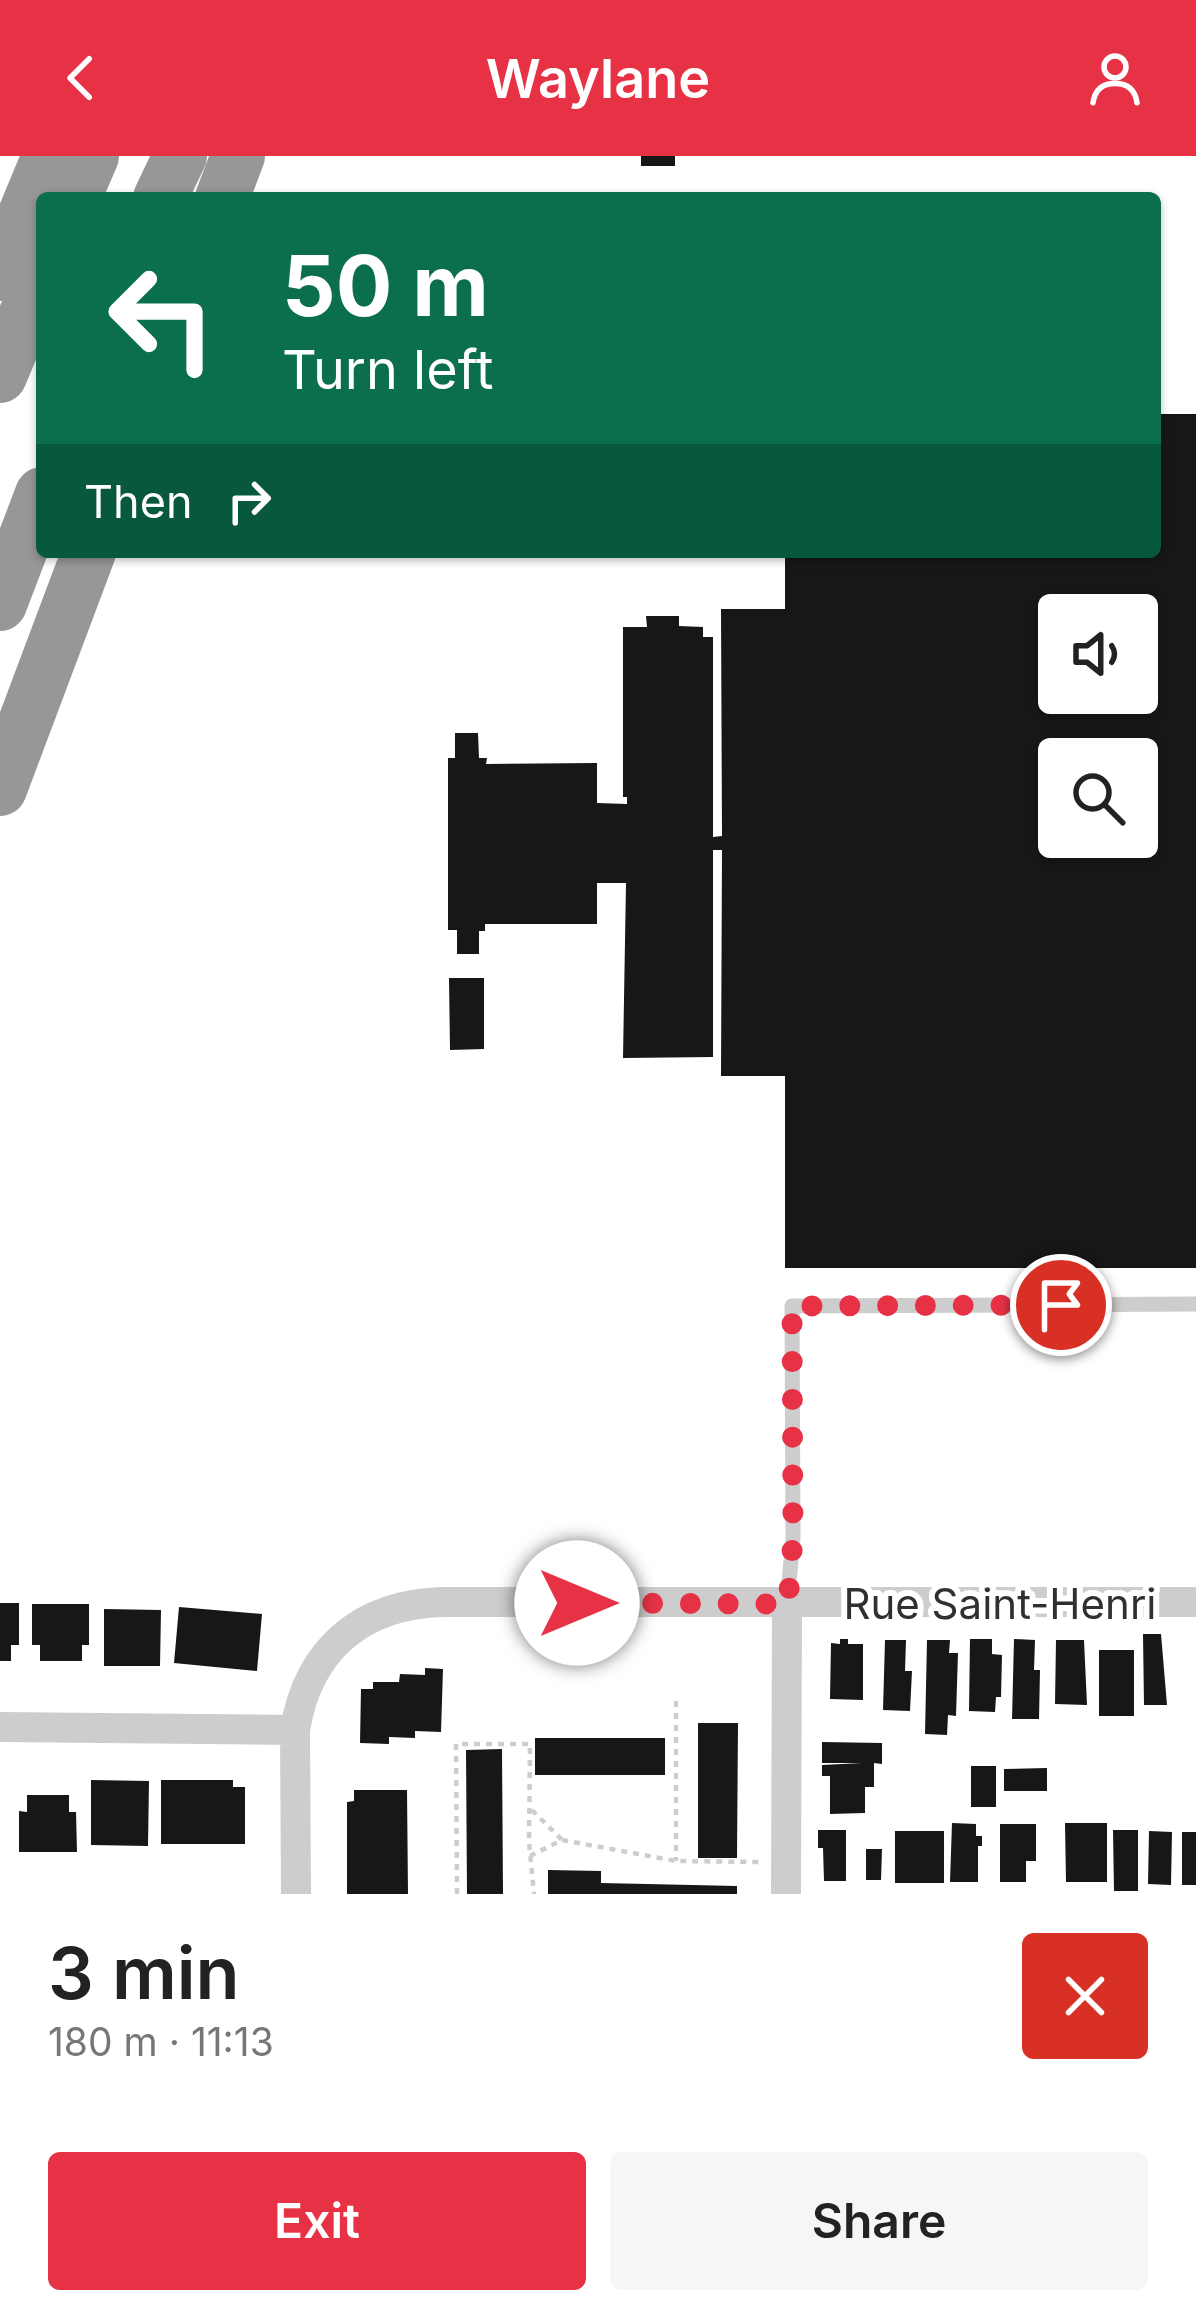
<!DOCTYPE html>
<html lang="en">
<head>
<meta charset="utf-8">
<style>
	body { margin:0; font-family:Inter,sans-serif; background:#f6f6f6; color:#222; height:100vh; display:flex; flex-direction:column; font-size:45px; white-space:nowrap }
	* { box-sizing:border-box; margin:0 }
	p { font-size:39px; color:#767676 }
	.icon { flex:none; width:66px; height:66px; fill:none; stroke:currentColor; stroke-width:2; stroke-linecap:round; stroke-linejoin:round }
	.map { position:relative; height:1738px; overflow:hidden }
	.sheet { display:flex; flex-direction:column; background:#fff; flex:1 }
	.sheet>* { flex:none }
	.hud { position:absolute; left:36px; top:36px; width:1125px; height:366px; border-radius:12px; box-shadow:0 3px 9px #0004; background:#0b6e4f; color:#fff; overflow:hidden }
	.tools { position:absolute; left:1038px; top:438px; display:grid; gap:24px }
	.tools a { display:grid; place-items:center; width:120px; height:120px; border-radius:12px; background:#fff; box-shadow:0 3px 9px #0004; font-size:60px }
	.pin { position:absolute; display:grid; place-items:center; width:102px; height:102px; color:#fff; margin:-51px; border:6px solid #fff; border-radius:50%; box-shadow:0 3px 12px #0007 }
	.me { position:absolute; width:132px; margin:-66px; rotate:90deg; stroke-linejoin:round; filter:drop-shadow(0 0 9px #0008) }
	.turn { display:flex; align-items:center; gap:42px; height:252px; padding:0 48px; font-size:54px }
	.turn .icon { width:156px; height:156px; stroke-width:2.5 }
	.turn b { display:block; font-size:84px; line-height:102px }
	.then { display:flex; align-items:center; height:114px; padding:0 48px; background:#0003; gap:24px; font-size:45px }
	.round { display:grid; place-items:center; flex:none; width:126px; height:126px; border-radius:12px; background:#f6f6f6 }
	.summary { display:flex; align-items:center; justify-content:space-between; height:204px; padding:0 48px }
	h1 { font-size:72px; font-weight:600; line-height:90px }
	.button { display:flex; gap:24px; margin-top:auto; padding:24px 48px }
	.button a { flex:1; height:138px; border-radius:12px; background:#e73246; color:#fff; font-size:48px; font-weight:600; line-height:138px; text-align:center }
	.button a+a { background:#f6f6f6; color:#222 }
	header { display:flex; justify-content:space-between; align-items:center; height:156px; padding:0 48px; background:#e73246; color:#fff; font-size:54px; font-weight:600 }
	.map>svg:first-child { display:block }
</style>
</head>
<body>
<header><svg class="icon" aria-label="back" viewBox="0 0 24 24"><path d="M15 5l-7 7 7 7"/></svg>Waylane<svg class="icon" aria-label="person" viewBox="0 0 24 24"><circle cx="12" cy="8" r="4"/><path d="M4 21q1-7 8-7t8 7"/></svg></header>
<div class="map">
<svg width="1196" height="1738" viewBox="0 0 1196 1738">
	<rect width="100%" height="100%" fill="#fff"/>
	<path fill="#171717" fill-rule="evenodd" d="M641,0H675V10H641Z
		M1155,258H1196V1112H785V920H721L722,694H713V901L623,902L626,727H597V768H485V775H479V798H457V774H448V602H455V577H478L479,602H487L486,608L597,607V647L627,648V641H623V471H647L646,460H679V470L703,471V481H713V681L722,680L721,453H785V396H1155ZM1059,459H1137V537H1059ZM1059,603H1137V681H1059Z
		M449,822H484V893L450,894Z
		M0,1447H19V1489H11V1505H0Z
		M32,1448H89V1489H82V1505H40V1489H32Z
		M179,1451L262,1458L257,1515L174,1507Z
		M104,1453L161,1454L160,1510H104Z
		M1143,1478H1161L1167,1549H1144Z
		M840,1483H848V1488H863V1544L830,1543L831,1487L840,1488Z
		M970,1483H992V1498L1002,1499L1001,1541H996L995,1556L969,1555Z
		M1014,1483L1035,1484L1034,1514H1040L1039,1563H1012Z
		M885,1484H906L905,1515H912L910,1555L883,1554Z
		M927,1484H950L949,1497H958L956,1560L948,1559L947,1579L925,1578Z
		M1056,1484H1084L1087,1549L1055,1548Z
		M1099,1494H1134V1560H1099Z
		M425,1512L443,1513L441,1576L415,1575V1582L389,1581V1588L360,1587L361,1533H373V1526H399L400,1518L425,1519Z
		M698,1567H738L737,1702H698Z
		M535,1582H665V1619H535Z
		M822,1586L882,1587V1608L874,1607V1631H865V1657L830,1658V1620H822V1609L862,1607H822Z
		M502,1593L503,1738H467L466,1594Z
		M971,1610H996V1651H971Z
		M1047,1612V1635H1004V1613Z
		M91,1624L149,1625L148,1690L91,1689Z
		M161,1624H233V1631H245V1688H161Z
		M354,1634H407L408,1738H347V1646L354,1645Z
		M27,1639H69V1656H76L77,1696H19V1655L27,1656Z
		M952,1667L976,1668V1680H982V1690H978V1726H950Z
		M1065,1667H1107V1726H1066Z
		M1000,1668H1036V1705H1026V1726H1000Z
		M818,1674H846V1725H824L823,1692H818Z
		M1113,1674H1138V1735H1114Z
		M895,1675H944V1727H895Z
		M1149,1675L1172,1676L1171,1729L1148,1728Z
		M1182,1676H1196V1729H1182Z
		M866,1693H882L881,1724H866Z
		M548,1714L601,1715V1727L737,1730V1738H548Z"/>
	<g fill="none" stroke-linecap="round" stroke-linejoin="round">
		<path stroke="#cdcdcd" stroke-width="4.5" stroke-dasharray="6 6" stroke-linecap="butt" d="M676,1545V1705
			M532,1654L562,1684
			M530,1700L562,1684L676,1705L759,1706
			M457,1738L456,1588H530L529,1686L534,1738"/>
		<path stroke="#cdcdcd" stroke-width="15" d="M787,1448L793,1383L792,1150L1196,1148"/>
		<path stroke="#cdcdcd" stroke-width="30" d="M0,1571L295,1574
			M296,1738L295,1574C308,1493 362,1448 443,1446H1196
			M786,1738L787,1448"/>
		<path stroke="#979797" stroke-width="54" d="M74,42L92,0
			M160,42L180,0
			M222,42L238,0
			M0,118L49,0
			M0,220L42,119
			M0,448L42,338
			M0,633L89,396"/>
	</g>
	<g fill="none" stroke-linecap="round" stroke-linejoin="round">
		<path stroke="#e73246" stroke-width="21" stroke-dasharray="0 37.8" d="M577,1447L788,1448L793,1383L792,1150L1061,1149"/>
	</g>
	<g text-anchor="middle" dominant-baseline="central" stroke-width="12" stroke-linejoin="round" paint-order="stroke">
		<g font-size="42" fill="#303030" stroke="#fff">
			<text x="1000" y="1447">Rue Saint-Henri</text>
		</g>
	</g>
</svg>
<div class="tools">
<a><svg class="icon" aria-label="sound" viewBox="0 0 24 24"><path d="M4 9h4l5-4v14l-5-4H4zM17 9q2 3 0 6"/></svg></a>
<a><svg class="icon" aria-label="search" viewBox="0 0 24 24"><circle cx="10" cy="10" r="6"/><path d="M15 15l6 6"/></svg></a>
</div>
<div class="pin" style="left:1061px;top:1149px;background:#d93025"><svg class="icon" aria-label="arrive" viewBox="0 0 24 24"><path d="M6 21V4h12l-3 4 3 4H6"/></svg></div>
<svg class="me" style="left:577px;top:1447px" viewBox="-20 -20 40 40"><circle r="19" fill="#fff"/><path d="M0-13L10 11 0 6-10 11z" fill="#e73246"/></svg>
<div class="hud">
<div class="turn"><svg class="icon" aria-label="left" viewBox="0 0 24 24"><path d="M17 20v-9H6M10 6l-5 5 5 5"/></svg><div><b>50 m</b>Turn left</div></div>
<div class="then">Then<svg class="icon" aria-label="right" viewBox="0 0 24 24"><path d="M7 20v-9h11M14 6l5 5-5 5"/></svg></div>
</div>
</div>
<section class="sheet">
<div class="summary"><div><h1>3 min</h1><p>180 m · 11:13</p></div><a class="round" style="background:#d93025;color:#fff"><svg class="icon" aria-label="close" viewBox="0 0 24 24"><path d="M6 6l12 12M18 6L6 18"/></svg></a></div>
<div class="button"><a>Exit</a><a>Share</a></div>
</section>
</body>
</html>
